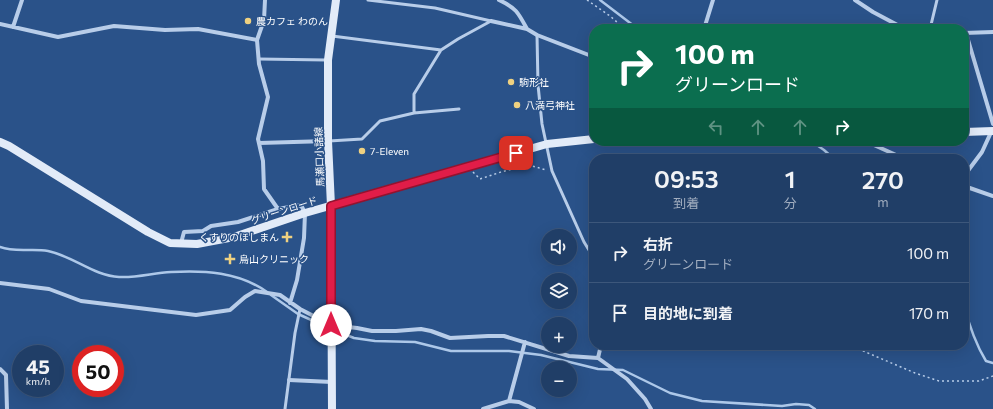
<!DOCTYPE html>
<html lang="ja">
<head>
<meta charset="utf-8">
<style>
	body { margin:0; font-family:Commissioner,"Noto Sans JP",sans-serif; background:#28456d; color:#f1f3f6; height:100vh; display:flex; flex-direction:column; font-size:15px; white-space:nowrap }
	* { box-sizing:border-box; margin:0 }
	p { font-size:13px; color:#a2aec0 }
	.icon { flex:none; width:22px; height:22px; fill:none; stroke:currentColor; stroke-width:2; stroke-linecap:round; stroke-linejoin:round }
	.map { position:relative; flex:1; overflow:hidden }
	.side { position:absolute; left:589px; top:154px; width:380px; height:196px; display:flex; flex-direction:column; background:#203e67; border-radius:16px; box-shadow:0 4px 16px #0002,0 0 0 1px #3d577b }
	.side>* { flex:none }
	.top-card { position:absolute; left:589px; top:24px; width:380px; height:122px; border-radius:16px; box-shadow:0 4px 16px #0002,0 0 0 1px #3d577b; background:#0b6e4f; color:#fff; overflow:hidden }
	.controls { position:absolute; left:541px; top:229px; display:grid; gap:8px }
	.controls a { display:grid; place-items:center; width:36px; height:36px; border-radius:50%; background:#203e67; box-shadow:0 4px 16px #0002,0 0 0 1px #3d577b; font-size:20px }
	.speed { position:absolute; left:12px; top:345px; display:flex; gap:8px; font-size:20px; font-weight:700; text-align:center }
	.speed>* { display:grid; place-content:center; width:52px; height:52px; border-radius:50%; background:#203e67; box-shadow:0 4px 16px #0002,0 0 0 1px #3d577b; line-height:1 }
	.speed small { font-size:10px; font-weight:400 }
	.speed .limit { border:6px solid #d22; background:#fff; color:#111 }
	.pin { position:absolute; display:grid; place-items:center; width:34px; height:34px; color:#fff; margin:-17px; border-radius:8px; box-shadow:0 2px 6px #0006 }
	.me { position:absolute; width:44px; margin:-22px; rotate:0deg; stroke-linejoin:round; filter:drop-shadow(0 0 3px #0008) }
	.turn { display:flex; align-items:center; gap:14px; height:84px; padding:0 20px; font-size:18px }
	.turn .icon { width:52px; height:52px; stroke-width:2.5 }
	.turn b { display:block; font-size:28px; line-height:34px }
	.lanes { display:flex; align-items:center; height:38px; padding:0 20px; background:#0003; justify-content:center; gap:20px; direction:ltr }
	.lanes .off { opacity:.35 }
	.eta { display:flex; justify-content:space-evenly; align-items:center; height:68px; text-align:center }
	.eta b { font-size:24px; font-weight:600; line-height:28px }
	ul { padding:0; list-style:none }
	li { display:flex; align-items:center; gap:12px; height:60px; padding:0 20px; border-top:1px solid #3d577b }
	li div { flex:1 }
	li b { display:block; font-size:15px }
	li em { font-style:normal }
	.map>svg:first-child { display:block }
</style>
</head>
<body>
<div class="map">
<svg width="993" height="409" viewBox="0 0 993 409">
	<rect width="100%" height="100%" fill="#2a5289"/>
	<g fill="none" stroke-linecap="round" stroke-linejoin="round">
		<path stroke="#adc8e9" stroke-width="2.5" d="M600,0L638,29
			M811,141L824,150L834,159
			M0,247C15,253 32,248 48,251C73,256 94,276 119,277C137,278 153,273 171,272C204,270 239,272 267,292
			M271,295L298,314L329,328
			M964,305C969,325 975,343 986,361L993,363
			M334,330L354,338L375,341L415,342L451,351H509L541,355L598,369L623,370L670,393L702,401L782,406L796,404L809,405L815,409"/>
		<path stroke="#b8cde9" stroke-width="1.5" stroke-dasharray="2 3" stroke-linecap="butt" d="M587,0L610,16L625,29
			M473,172L480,179L501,172L529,165L546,170
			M849,345L915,373L939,381H979L993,376"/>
		<path stroke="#b8cde9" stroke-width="3" d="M368,0L435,8L491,21
			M930,29L937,0
			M537,35L538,85L542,124L552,171L584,242L594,258
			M332,36L441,50
			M259,59L326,60
			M414,113V94L441,50L458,39L491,21
			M329,141L362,139L380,121L414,113L459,109
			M285,409L295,333L300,309"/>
		<path stroke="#b8cde9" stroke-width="4" d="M265,0L264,20L257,40L259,64L268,97L258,139L263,161L264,189L278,209L301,205L305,213L304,238L297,280L290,303
			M499,0C516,8 518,12 527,29
			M855,0L873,12L905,29
			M491,21L527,29L537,35L594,57
			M0,24L58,37L114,26L165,30L198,29L257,40
			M13,27L22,0
			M704,29L713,0
			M964,33L993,32
			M966,33L993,124
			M865,141L905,159
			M259,143L328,141
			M964,176L982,152L992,130
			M964,186L993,196
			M181,243L184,232L203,231L211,226L238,222L278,209
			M0,283L49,289L81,301L196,315L230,310L245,297L255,291L280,295L300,309L331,325L357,328L372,331H396L421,329L431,331L450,338L488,336H504L569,356L598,358L627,379L645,399L651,409
			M598,358L601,345
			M0,369L6,375L7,409
			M289,380L332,382
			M509,401L525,342
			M483,409L509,401L519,402L534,409"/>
		<path stroke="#e2ebf8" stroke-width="8" d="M964,132L993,131
			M0,142L9,146L148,232L170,243L197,244L234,237L305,213L547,144L594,139
			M332,409L331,206L328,141V60L336,0"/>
	</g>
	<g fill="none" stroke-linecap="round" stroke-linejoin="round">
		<defs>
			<path id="route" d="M331,325V206L516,153"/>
		</defs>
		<use href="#route" stroke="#92132f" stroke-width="10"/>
		<use href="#route" stroke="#e11d48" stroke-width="7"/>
	</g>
	<g fill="#efd180" stroke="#2a5289" stroke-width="1.5">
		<circle cx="248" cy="21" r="4"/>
		<circle cx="511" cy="82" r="4"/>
		<circle cx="517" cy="105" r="4"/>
		<circle cx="362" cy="151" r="4"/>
		<path d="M285 231h4v4h4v4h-4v4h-4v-4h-4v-4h4z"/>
		<path d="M228 253h4v4h4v4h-4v4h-4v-4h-4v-4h4z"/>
	</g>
	<g text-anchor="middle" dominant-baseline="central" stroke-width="3" stroke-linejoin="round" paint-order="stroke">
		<g font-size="10" fill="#fff" stroke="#2a5289" text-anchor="start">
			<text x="256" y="21">農カフェ わのん</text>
			<text x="519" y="82">駒形社</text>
			<text x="525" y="105">八満弓神社</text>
			<text x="370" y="151">7-Eleven</text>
			<text x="279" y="237" text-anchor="end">くすりのほしまん</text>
			<text x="239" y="259">烏山クリニック</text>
		</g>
		<g font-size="10" fill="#fff" stroke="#2a5289">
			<text transform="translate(319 157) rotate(-92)">馬瀬口小諸線</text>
			<text transform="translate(284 210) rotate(-18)">グリーンロード</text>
		</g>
	</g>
</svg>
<div class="controls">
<a><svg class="icon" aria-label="sound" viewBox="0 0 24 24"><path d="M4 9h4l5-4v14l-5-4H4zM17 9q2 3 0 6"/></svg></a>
<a><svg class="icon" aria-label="layers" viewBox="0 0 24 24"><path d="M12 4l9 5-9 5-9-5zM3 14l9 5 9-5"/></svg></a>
<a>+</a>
<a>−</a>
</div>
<div class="speed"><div>45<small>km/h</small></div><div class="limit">50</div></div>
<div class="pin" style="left:516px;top:153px;background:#d93025"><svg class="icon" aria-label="arrive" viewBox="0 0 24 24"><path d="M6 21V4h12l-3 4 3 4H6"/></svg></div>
<svg class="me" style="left:331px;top:325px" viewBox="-20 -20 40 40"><circle r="19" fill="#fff"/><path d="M0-13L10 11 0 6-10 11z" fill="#e11d48"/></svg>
<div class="top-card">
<div class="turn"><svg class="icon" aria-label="right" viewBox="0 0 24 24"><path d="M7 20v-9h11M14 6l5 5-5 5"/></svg><div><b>100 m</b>グリーンロード</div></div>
<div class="lanes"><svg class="icon off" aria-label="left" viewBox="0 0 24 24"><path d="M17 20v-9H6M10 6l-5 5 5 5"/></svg><svg class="icon off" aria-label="ahead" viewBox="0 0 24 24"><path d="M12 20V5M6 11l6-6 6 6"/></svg><svg class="icon off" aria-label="ahead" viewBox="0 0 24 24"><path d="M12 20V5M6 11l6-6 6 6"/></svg><svg class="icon" aria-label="right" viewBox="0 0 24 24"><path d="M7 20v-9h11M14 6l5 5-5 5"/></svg></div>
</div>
<section class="side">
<div class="eta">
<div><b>09:53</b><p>到着</p></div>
<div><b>1</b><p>分</p></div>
<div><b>270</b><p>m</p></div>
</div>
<ul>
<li><svg class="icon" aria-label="right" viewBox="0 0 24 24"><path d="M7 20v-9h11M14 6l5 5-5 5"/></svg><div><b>右折</b><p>グリーンロード</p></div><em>100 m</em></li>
<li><svg class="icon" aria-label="arrive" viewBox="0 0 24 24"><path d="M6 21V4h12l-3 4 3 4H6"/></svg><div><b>目的地に到着</b></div><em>170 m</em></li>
</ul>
</section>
</div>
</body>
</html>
